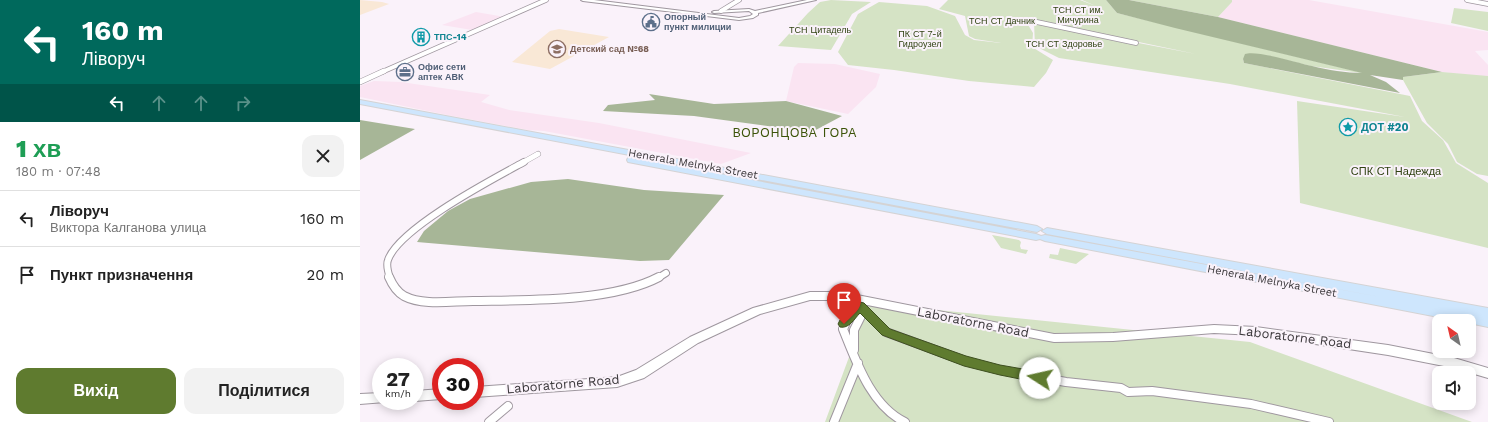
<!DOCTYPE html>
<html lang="uk">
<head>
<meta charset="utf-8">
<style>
	body { margin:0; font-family:"Work Sans",sans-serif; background:#f2f2f2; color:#222; height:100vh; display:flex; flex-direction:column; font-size:15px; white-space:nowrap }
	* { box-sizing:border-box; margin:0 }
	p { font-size:13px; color:#767676 }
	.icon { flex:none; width:22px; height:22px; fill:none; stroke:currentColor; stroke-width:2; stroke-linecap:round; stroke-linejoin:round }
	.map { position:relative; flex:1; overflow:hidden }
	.sheet { display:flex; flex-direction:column; background:#fff; width:360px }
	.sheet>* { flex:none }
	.hud { background:#00695c; color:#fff; overflow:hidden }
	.needle { width:26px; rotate:326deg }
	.tools { position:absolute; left:1072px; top:314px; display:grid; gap:8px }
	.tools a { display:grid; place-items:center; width:44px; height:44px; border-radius:8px; background:#fff; box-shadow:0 2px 10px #0003; font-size:20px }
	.speed { position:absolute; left:12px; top:358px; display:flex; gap:8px; font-size:20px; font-weight:700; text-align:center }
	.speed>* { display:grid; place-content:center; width:52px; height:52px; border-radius:50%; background:#fff; box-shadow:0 2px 10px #0003; line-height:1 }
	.speed small { font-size:10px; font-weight:400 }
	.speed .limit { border:6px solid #d22; background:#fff; color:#111 }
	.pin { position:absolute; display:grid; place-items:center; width:34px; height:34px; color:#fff; margin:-41px -17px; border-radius:50% 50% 50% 0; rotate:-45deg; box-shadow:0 0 4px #0007 }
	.pin .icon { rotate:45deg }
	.me { position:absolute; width:44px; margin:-22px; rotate:280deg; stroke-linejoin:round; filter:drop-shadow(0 0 3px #0008) }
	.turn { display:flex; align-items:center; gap:14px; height:84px; padding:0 16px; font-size:18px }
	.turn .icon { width:52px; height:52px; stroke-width:2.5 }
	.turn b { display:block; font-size:28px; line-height:34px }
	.lanes { display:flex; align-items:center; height:38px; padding:0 16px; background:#0003; justify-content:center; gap:20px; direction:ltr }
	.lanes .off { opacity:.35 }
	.round { display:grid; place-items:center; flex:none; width:42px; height:42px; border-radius:12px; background:#f2f2f2 }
	.overview { display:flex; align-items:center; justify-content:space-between; height:68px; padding:0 16px }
	h1 { font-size:24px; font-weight:800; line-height:30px; color:#1e9e55 }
	.primary-button { display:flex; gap:8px; margin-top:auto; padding:8px 16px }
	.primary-button a { flex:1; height:46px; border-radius:12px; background:#5f7b2f; color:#fff; font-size:16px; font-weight:800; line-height:46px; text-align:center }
	.primary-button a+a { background:#f2f2f2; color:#222 }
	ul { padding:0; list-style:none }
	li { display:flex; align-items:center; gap:12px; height:56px; padding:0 16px; border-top:1px solid #e0e0e0 }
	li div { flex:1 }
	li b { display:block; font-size:15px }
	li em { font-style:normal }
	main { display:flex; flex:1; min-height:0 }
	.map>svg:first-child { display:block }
</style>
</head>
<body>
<main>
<section class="sheet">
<div class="hud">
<div class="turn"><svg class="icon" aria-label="left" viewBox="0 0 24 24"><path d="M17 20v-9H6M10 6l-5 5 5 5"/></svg><div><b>160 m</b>Ліворуч</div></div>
<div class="lanes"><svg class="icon" aria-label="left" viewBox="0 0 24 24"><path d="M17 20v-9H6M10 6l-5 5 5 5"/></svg><svg class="icon off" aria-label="ahead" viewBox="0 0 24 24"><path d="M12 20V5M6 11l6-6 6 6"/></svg><svg class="icon off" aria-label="ahead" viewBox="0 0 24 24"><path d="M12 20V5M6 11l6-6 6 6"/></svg><svg class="icon off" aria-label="right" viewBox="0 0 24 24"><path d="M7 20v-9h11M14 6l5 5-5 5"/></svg></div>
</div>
<div class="overview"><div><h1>1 хв</h1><p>180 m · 07:48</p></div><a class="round"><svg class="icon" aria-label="close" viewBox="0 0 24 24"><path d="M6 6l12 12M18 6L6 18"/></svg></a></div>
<ul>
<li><svg class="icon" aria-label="left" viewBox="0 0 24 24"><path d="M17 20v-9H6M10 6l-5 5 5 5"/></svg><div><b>Ліворуч</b><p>Виктора Калганова улица</p></div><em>160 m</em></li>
<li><svg class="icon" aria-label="arrive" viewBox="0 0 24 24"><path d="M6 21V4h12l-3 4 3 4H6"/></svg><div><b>Пункт призначення</b></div><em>20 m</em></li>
</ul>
<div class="primary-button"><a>Вихід</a><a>Поділитися</a></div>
</section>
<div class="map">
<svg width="1128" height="422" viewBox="0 0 1128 422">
	<rect width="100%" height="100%" fill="#faf2fa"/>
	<path fill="#fae4f2" d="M872,0H949L1128,32V50L1115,51L1128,65V77L1082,72L858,17L872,2Z
		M116,12L145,17L112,30L82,25Z
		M438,63L475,64L520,74L516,87L488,114L426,101L434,67Z
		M14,81L41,82L130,95L121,102L149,110L239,123L391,153L361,164L184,131L168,130L87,115L0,97V86Z"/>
	<path fill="#f9e8d6" d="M0,0L22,2L29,4L0,15Z
		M199,29L249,37L190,69L152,62L190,31Z"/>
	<path fill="#d5e3c5" d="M471,0L511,2L492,14L471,50L418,46L448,13L460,2Z
		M588,0H720L736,6L722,0H746L757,13L1008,74L951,66L905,55H897L883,59L884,63L1050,96L1062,121L1083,140L1096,163L1128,183V248L940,203L937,101L1045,117L870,84L699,58L675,46L674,23L836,54L664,18L673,33L672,47L693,60L686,73L674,87L609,81L534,70L488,65L478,52L498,14L519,2L567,6L595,16L605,35L614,40L641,43L615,39L609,36L605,16L579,9Z
		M769,0H872V2L858,17Z
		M1094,8L1128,12V31L1091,23Z
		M1082,72L1128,76V176L1117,174L1097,162L1088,144L1067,123L1043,80V77Z
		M632,235L659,240L661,242L660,246L661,249L668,250L666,254L641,248Z
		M695,235L1128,317L695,238Z
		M700,248L729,254L716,264L689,258L690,254L698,255Z
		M509,303L890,342L1112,422H465Z"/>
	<path fill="#a7b697" d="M746,0H769L858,17L1082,72L1043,77V80L1010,75L1026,82L1040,93L889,64L884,63L883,59L885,54C897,50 938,63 952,66C968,70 986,73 1002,73L815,28L757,13Z
		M289,94L354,104L426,101L482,116L452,132L334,116L243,111L248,105L295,100Z
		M0,120L55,129L0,160Z
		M208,179L284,190L364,195L309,260L280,261L57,242L64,231L88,211L110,199L171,182Z"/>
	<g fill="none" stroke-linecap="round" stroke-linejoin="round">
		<defs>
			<path id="minor-far3" d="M1107,0L1128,4
				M361,11L379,0
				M672,21L776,43
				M22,72L186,0"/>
			<path id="minor-far2" d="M0,82L24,71
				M162,163L178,154"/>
			<path id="minor-far1" d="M30,278C28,272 26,265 28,260C39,228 133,179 164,162
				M298,278L306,273"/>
			<path id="minor" d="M29,277C32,284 37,292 44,296C63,306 92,301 113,301C167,300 252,302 299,277
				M501,303L488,318L483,329C496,361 511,406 545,422
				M500,306L526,332L605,361L640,370L706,382L761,388L768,392L792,391L891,404L969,422
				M494,350V330L504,310
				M129,422L148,406
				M474,422L498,363"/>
			<path id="tertiary" d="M221,0H234L379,18L390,16L393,14L389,11L354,13L352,12L354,11L389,9L395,11L447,0H456L398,13V15L393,18L379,20L223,1Z"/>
			<path id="secondary" d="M450,292H482L694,334L753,333L854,325L896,327L1028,345L1094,358L1128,368V378L1094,368L1028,355L896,335L854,333L753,341L694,342L482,300H450L400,314L338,343L284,378L257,387L115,397V387L257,377L276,370L330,337L393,308Z
				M81,389V399L55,401H54L55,391Z
				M21,393V401L25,402L0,404V394Z"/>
			<path id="primary" d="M0,100L677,226L682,229L677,232L0,104Z
				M271,157L676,234L681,236L685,235L1031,299L687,234L682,231L687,228L1128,308V327L1109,323V321H1099L685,241L680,239L676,240L268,162L267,160L268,158Z"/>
		</defs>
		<use href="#minor-far3" stroke="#9f979f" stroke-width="5.5"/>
		<use href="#minor-far2" stroke="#9f979f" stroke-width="6"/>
		<use href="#minor-far1" stroke="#9f979f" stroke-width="8"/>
		<use href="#minor" stroke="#9f979f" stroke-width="10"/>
		<use href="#tertiary" stroke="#9f979f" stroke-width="2"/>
		<use href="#secondary" stroke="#9f979f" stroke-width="2"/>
		<use href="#primary" stroke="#d4d3d4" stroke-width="2"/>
		<use href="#minor-far3" stroke="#fff" stroke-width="4"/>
		<use href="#minor-far2" stroke="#fff" stroke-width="5"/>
		<use href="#minor-far1" stroke="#fff" stroke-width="6"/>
		<use href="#minor" stroke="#fff" stroke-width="8"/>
		<use href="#tertiary" fill="#fff" fill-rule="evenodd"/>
		<use href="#secondary" fill="#fff" fill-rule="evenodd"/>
		<use href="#primary" fill="#cee6fd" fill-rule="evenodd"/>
	</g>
	<path fill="#5f7b2f" stroke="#3e501f" d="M500,302L504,303L530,329L606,356L640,365L680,372L684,374L686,378L684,381L680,383L640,375L604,366L522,335L500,313C494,319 489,329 480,327L478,324L480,320L496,303Z"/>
	<defs>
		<symbol id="civic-ring" viewBox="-11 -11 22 22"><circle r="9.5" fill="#faf2fa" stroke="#5c6f8a" stroke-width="1.5"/><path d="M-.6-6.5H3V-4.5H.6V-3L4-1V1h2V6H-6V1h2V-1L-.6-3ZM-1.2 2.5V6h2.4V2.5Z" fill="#5c6f8a"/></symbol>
		<symbol id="building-ring" viewBox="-11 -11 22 22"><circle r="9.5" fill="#faf2fa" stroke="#0f9aa8" stroke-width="1.5"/><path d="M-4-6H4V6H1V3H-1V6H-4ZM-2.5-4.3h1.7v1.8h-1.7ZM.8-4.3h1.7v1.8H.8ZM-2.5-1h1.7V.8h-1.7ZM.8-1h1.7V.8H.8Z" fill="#0f9aa8"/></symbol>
		<symbol id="school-ring" viewBox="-11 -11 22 22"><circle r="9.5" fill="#faf2fa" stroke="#8d6e63" stroke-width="1.5"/><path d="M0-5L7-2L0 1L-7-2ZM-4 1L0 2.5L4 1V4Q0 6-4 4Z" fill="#8d6e63"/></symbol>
		<symbol id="office-ring" viewBox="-11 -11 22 22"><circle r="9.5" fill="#faf2fa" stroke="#5c6f8a" stroke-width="1.5"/><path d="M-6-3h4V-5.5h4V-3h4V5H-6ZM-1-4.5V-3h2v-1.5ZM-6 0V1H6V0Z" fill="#5c6f8a"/></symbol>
		<symbol id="sight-ring" viewBox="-11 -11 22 22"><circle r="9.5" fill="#faf2fa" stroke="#0f9aa8" stroke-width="1.5"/><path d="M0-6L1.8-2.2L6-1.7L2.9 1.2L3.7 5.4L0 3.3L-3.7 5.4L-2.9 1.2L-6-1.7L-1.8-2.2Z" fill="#0f9aa8"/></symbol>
	</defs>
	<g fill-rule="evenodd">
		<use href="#civic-ring" x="281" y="12" width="20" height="20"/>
		<use href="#building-ring" x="51" y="27" width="20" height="20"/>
		<use href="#school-ring" x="187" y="39" width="20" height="20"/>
		<use href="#office-ring" x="35" y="62" width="20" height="20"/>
		<use href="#sight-ring" x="978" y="117" width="20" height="20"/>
	</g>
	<g text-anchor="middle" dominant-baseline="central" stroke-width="4" stroke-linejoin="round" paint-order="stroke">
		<g font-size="9" fill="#2f4211" stroke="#faf2fa">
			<text x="718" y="10">ТСН СТ им.<tspan x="718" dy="10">Мичурина</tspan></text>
			<text x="642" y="21">ТСН СТ Дачник</text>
			<text x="460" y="30">ТСН Цитадель</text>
			<text x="560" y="34">ПК СТ 7-й<tspan x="560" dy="10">Гидроузел</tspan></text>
			<text x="704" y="44">ТСН СТ Здоровье</text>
		</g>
		<g font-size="9" font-weight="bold" fill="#4e5e75" stroke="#faf2fa" text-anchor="start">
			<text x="304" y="17">Опорный<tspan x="304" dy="10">пункт милиции</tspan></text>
			<text x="58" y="67">Офис сети<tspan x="58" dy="10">аптек АВК</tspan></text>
		</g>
		<g font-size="9" font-weight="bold" fill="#0d838f" stroke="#faf2fa" text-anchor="start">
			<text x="74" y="37">ТПС-14</text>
		</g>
		<g font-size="9" font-weight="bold" fill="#785e54" stroke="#faf2fa" text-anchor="start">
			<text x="210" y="49">Детский сад №68</text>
		</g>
		<g font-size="11" font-weight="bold" fill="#0d838f" stroke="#faf2fa" text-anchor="start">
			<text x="1001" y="127">ДОТ #20</text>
		</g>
		<g font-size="11" fill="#3b383b" stroke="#faf2fa">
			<text transform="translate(333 164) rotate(10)">Henerala Melnyka Street</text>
			<text transform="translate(912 281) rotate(11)">Henerala Melnyka Street</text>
		</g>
		<g font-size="11" fill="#2f4211" stroke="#faf2fa">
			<text x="1036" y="171">СПК СТ Надежда</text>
		</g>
		<g font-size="12" letter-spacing="1" fill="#3c5409" stroke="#faf2fa">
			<text x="435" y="133">ВОРОНЦОВА ГОРА</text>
		</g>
		<g font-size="13" fill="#3b383b" stroke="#faf2fa">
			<text transform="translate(613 322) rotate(11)">Laboratorne Road</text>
			<text transform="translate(935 337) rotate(7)">Laboratorne Road</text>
			<text transform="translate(203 384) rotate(-5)">Laboratorne Road</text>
		</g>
	</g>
</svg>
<div class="tools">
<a><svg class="needle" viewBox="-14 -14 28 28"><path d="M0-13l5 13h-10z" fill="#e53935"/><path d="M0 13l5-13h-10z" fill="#767676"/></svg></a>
<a><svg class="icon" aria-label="sound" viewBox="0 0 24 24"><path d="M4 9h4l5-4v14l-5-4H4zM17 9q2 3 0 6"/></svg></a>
</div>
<div class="speed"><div>27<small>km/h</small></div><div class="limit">30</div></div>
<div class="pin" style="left:484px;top:324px;background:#d93025"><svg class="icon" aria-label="arrive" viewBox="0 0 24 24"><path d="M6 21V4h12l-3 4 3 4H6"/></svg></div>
<svg class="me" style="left:680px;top:378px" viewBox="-20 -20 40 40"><circle r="19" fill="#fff"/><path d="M0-13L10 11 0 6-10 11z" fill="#5f7b2f"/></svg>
</div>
</main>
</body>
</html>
